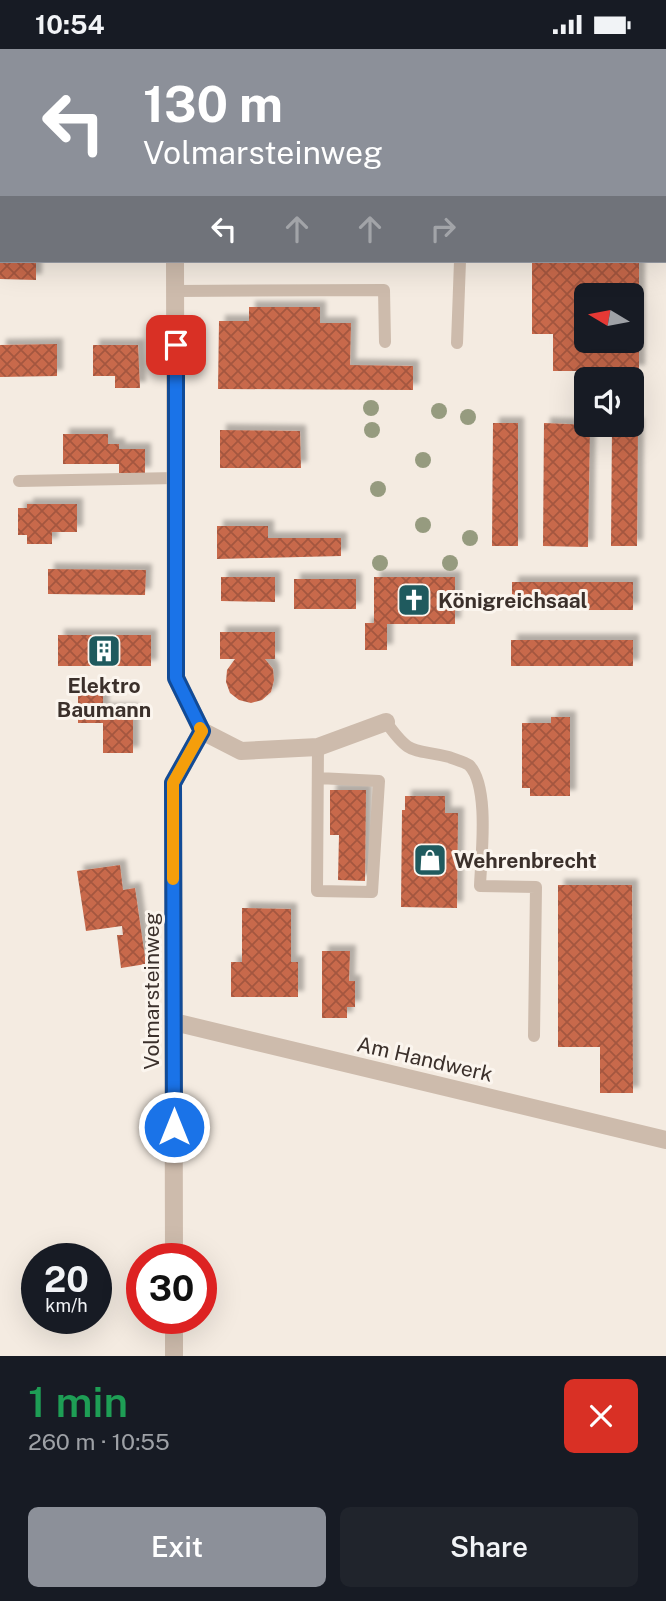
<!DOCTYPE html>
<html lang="en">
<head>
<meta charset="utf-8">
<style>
	body { margin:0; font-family:"Public Sans",sans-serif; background:#20242c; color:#f1f3f6; height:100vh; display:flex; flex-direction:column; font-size:26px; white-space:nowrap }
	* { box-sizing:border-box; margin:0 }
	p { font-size:23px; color:#9ea1a6 }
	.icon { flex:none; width:38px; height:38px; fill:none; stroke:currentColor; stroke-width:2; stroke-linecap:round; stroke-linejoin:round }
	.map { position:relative; height:1307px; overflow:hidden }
	.sheet { display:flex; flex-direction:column; background:#171b24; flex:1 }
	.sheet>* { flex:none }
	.hud { position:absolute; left:0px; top:0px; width:667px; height:214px; box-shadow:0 7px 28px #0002; background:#8c9099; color:#fff; overflow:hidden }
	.needle { width:46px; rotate:280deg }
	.buttons { position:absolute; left:574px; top:234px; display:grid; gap:14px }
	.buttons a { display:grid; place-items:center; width:70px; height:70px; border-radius:10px; background:#171b24; box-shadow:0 7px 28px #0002; font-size:35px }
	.speed { position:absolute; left:21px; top:1194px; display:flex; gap:14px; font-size:35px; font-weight:700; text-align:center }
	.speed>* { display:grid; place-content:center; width:91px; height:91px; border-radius:50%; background:#171b24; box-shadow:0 7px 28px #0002; line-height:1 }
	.speed small { font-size:18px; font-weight:400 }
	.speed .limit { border:10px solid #d22; background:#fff; color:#111 }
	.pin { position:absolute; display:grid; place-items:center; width:60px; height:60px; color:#fff; margin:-30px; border-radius:14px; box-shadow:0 4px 10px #0006 }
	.me { position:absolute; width:77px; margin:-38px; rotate:0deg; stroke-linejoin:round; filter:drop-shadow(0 0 5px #0008) }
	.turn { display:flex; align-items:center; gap:24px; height:147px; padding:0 28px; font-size:32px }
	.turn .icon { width:91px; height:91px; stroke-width:2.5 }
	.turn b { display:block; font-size:49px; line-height:60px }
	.lanes { display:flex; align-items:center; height:66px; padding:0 28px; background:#0003; justify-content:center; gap:35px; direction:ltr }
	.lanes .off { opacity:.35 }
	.round { display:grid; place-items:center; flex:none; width:74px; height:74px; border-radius:10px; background:#20242c }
	.overview { display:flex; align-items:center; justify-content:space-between; height:119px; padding:0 28px }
	h1 { font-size:42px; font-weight:600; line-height:52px; color:#1e9e55 }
	.action { display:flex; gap:14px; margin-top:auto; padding:14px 28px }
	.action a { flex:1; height:80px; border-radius:10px; background:#8c9099; color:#fff; font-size:28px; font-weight:600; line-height:80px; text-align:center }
	.action a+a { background:#20242c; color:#f1f3f6 }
	.status { display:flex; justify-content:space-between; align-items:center; height:49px; padding:0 35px; background:#171b24; direction:ltr }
	.status svg { height:19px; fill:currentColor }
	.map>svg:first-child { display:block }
</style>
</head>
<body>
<div class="status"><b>10:54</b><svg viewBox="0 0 49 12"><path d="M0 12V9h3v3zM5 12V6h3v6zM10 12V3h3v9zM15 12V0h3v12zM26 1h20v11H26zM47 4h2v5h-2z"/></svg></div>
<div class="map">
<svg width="666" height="1307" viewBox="0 0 666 1307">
	<defs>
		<pattern id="building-cross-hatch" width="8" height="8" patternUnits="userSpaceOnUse" patternTransform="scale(1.75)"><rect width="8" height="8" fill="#c8694b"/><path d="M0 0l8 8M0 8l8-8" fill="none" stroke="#a4573f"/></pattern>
		<filter id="shadow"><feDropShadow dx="6" dy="-6" stdDeviation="2" flood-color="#0004"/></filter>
	</defs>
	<rect width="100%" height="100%" fill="#f4ebe1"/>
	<path fill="url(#building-cross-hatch)" fill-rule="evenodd" filter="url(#shadow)" d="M0,212H36V231L0,230Z
		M532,212H639V322H553V285H532ZM586,247H632V292H586Z
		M249,258H320V274H351L350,316L413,317V341L218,340L219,272H249Z
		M57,295V327L0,328V296Z
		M93,296H138L140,339H115V327H93Z
		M493,374H518V497H492Z
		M544,374L590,376L588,498L543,497Z
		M632,375H638L637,497H611L612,376Z
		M220,381L300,382L301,419H220Z
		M63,385H108V395H119V400H145V424H119V415H63Z
		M27,455H77V483H52V495H27V486H18V459H27Z
		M217,477H268V489H341V507L217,510Z
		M48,520L146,521L145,546L48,545Z
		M221,528H275V553L221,552Z
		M374,528H455V575H387V601H365V574H374Z
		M294,530H356V560H294Z
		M512,533H633V561H512Z
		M220,583H275V610H265L273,620L274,631L271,643L262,651L251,654L239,651L230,644L226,633L227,621L235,610H220Z
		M58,586H151V617H58Z
		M511,591H633V617H511Z
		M78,644H103V660H133V704H103V674H78Z
		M551,668H570V747H530V739H522V674H551Z
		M330,741H366L365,832L338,831L339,786H330Z
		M405,747H445V764H458L457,859L401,858L402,761H405Z
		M120,816L123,841L135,839L146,915L121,919L117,886H123L122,877L86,882L77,822Z
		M558,836H632L633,1044H600V998H558Z
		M242,859L291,860V913H298V948H231V913H242Z
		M322,902H350L349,932H355V958H347V969H322Z"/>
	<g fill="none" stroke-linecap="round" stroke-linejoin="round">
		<path stroke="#b9a596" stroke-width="3.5" stroke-dasharray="3.5 3.5" stroke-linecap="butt" d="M125,0L130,2
			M665,108L666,109
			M665,165L666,166"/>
		<path stroke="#cdbbac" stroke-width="12" d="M301,2V0
			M175,242L384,241L385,293
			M457,294L460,212
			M19,432L176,429
			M386,673C411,708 412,699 449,708C454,710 465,713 469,716C490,737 481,808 480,837L536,838L534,987
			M318,729L379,732L372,843L317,842L318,698"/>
		<path stroke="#cdbbac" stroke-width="18" d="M209,2V0
			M175,212L176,629L202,682L241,702L318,698L386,673
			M174,973L666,1091
			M174,1209L173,734L202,682
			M174,1269V1307"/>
		<path stroke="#cdbbac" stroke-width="18" d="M196,0L200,2
			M665,141H666"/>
	</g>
	<g fill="#969b7f">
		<circle cx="371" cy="359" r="8"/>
		<circle cx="439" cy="362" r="8"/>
		<circle cx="468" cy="368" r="8"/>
		<circle cx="372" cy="381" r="8"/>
		<circle cx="423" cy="411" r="8"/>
		<circle cx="378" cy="440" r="8"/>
		<circle cx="423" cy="476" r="8"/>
		<circle cx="470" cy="489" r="8"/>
		<circle cx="380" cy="514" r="8"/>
		<circle cx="450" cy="514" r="8"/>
	</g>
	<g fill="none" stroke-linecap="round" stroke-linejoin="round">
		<defs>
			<path id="route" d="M174,1078L173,734L202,682L176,629V296"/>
		</defs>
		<use href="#route" stroke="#114b97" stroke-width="18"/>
		<use href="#route" stroke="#1a73e8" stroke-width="12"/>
		<path stroke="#f59e0b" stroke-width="12" d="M173,830V734L202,682L200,679"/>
	</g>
	<defs>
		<symbol id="church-square" viewBox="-11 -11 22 22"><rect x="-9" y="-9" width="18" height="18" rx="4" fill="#1f5a5e" stroke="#fbf5ee"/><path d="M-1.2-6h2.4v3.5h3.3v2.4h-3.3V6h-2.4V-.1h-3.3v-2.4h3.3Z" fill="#fff"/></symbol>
		<symbol id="building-square" viewBox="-11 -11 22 22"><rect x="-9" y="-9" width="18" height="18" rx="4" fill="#1f5a5e" stroke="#fbf5ee"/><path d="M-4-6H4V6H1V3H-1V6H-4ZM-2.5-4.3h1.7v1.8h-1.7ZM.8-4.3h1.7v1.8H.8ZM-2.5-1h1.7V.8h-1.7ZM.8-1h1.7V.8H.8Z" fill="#fff"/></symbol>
		<symbol id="shop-square" viewBox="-11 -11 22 22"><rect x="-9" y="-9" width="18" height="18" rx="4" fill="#1f5a5e" stroke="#fbf5ee"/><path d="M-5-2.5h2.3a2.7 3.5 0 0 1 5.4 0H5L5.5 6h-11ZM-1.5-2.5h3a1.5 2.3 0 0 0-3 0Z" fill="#fff"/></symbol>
	</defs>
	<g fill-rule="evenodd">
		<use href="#church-square" x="395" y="532" width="38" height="38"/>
		<use href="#building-square" x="85" y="583" width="38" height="38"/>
		<use href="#shop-square" x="411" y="792" width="38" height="38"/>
	</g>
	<g text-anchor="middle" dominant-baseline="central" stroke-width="6" stroke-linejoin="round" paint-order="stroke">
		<g font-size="21" font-weight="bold" fill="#3b302b" stroke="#fbf5ee" text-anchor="start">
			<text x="438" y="551">Königreichsaal</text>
			<text x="104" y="636" text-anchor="middle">Elektro<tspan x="104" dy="24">Baumann</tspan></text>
			<text x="454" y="811">Wehrenbrecht</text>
		</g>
		<g font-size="21" fill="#3b302b" stroke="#fbf5ee">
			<text transform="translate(151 942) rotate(-90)">Volmarsteinweg</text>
			<text transform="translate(425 1010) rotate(13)">Am Handwerk</text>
		</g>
	</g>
</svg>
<div class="buttons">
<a><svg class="needle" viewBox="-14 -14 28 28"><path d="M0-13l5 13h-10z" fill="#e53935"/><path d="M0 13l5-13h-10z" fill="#9ea1a6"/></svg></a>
<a><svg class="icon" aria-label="sound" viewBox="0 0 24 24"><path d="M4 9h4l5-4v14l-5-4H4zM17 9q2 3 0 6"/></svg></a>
</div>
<div class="speed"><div>20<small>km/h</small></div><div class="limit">30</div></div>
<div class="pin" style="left:176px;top:296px;background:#d93025"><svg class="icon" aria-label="arrive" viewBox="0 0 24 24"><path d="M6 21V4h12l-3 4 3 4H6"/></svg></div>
<svg class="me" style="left:174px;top:1078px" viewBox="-20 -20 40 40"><circle r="17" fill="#1a73e8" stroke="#fff" stroke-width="3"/><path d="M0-11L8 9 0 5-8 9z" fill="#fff"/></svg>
<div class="hud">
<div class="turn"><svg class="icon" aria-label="left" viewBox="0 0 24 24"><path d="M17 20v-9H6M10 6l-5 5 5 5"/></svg><div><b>130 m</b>Volmarsteinweg</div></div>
<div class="lanes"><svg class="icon" aria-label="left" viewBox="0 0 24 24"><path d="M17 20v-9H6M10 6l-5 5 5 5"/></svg><svg class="icon off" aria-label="ahead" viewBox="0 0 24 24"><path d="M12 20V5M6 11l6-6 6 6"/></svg><svg class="icon off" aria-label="ahead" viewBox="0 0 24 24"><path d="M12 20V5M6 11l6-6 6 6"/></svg><svg class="icon off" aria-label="right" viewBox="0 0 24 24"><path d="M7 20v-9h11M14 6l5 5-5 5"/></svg></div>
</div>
</div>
<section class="sheet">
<div class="overview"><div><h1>1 min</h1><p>260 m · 10:55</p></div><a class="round" style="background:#d93025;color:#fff"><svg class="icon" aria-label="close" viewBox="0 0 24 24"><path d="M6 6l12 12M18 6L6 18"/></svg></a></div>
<div class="action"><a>Exit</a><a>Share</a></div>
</section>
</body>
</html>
